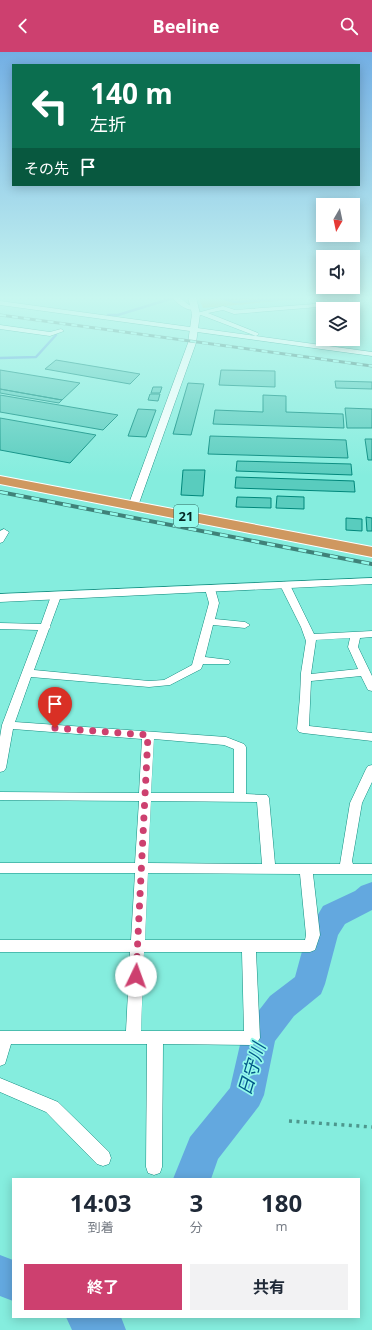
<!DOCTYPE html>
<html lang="ja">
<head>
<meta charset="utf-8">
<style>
	body { margin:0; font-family:"Open Sans","Noto Sans JP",sans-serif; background:#f2f2f3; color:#1f2937; height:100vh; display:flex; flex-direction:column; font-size:15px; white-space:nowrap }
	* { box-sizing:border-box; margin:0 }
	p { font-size:13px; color:#747a83 }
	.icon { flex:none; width:22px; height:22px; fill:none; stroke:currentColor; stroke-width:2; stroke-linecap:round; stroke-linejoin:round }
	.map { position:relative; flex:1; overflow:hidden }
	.drawer { position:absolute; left:12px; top:1126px; width:348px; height:140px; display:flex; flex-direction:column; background:#fff; border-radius:0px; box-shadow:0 2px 10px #0003 }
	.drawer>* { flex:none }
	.guide { position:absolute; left:12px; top:12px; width:348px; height:122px; border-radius:0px; box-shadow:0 2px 10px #0003; background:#0b6e4f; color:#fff; overflow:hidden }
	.needle { width:26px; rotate:189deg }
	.tools { position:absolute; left:316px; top:146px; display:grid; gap:8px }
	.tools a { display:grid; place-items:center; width:44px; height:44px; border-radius:0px; background:#fff; box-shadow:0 2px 10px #0003; font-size:20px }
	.pin { position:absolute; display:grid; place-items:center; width:34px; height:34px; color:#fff; margin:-41px -17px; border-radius:50% 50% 50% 0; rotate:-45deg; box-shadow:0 0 4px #0007 }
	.pin .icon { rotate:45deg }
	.me { position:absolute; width:44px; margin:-22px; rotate:3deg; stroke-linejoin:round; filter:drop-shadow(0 0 3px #0008) }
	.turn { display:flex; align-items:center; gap:14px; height:84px; padding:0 12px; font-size:18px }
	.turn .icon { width:52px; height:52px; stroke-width:2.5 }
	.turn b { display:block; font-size:28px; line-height:34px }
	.then { display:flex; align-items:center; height:38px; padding:0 12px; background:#0003; gap:8px; font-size:15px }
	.eta { display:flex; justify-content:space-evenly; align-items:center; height:68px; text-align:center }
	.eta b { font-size:24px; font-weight:700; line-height:28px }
	.action { display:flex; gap:8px; margin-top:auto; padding:8px 12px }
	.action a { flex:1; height:46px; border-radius:0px; background:#cd406f; color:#fff; font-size:16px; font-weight:700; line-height:46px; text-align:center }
	.action a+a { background:#f2f2f3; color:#1f2937 }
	header { display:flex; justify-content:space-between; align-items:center; height:52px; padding:0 12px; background:#cd406f; color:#fff; font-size:18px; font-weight:700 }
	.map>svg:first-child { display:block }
</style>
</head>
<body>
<header><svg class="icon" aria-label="back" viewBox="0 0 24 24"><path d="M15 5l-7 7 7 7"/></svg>Beeline<svg class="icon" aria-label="search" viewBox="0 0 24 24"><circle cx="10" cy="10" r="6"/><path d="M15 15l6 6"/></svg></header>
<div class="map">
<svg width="372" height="1278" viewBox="0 0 372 1278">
	<rect width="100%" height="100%" fill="#85edde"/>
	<path fill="#aec485" d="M198,245H324L203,256Z"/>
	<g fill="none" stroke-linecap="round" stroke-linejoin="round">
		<path stroke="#63a8df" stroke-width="2.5" d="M219,245L235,250L312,245
			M108,263H118L176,245
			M0,306L36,305L56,283"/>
		<path fill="#63a8df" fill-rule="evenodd" d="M372,830V858L345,872L338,883L325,932L321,942L294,964L275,989L264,1043L259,1054L218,1107L211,1127H173L190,1085L230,1036L242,984L247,974L270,944L295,925L307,881L323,854L355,839L361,834Z
			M0,1203L13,1208V1249L0,1244Z
			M66,1265H121L126,1278H72Z"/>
	</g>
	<path fill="#59ccbe" stroke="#00877b" d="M56,308L140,322L130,332L45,317Z
		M0,318L80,331L62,348L0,337Z
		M221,318L275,319V335L219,333Z
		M335,329L372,330V337L336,336Z
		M188,331L204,332L191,383L173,382Z
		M153,335H162L160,341H151Z
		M0,337L62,348L59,351L17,344L0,341Z
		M150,342H160L158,349L148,348Z
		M0,343L118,363L103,378L0,360Z
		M263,343L286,344V360L343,362L344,376L213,372L215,358L263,360Z
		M345,356L372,357V376H347Z
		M138,357L156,358L146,385L128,384Z
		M0,366L96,383L70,411L0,398Z
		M210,384L346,388L348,406L208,402Z
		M365,387H372V408H368Z
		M237,409L351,412L352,423L236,419Z
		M183,418H205L203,444L181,443Z
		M236,425L354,429L355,440L235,436Z
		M277,444L304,445V457L276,456Z
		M237,445L271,446V456L236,455Z
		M366,465L372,466V479H367Z
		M346,466L362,467V479L346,478Z"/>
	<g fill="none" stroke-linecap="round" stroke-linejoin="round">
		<defs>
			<path id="minor" d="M171,245H179L189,253L198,256C189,262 178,252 171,245Z
				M0,249L372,300V304L0,253Z
				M316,252L319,254L318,255L234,262L223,258L208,261L258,281L259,282L256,284L201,263L196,264L193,262L223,254L235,258Z
				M0,273L50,280L61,277L64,279L50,284L0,277Z
				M4,477L9,480L3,490L0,491V479Z
				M285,530L290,533L314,582L372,579V585L360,586L358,595L372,624V639L368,638L361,624L311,629L309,674L372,681V689L303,681L299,680L297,677L300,645L301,621L306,589L301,575L280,533ZM350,586L348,595L358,617L311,622L316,588Z
				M210,534L215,537L219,551L215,567L245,570L250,573L245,576L213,573L205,605L229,608L230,610L229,612H203L201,617L170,633L149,635L31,625L15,670L226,685L244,692L246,695V742L267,743L269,746L275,812H340L350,751L366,717L368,714L372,713V730L362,751L352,809L353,812H372V822H313L320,883L315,898L310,900H256L260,986L257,991L252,993L163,992L162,1115L160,1121L154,1123L148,1121L146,1115L147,992H11L5,1012L0,1014V979H126L130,900H0V888H131L135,821H0V811H135L139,749L0,748V740L139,741L142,687L13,677L6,716L4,719L0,720V685L2,673L38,578L0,577V571L41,572L51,544L56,541L59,542L61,544L50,574L51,575L49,577L34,618L149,629L164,628L192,613L209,551L205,537ZM154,687L224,693L234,697V741H151ZM151,749L257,750L262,812L148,811ZM148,821L300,822L306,883L305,888H145ZM144,900H242L244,979H141Z
				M0,1026L58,1050L109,1100L111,1106L109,1112L103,1114L97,1112L46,1060L0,1040Z"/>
			<path id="tertiary" d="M188,245H196L200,262L196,291L138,454L137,456H129L128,454L188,291L192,262Z
				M372,526V532L0,550V542Z"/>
			<path id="trunk" d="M0,424L372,495V505L0,432Z"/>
		</defs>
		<use href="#minor" stroke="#138e81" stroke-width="1"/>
		<use href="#tertiary" stroke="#138e81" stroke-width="1"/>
		<use href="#trunk" stroke="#fff" stroke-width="2"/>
		<path stroke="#4d978d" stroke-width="1.5" stroke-dasharray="1.5 2" stroke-linecap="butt" d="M225,248L257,245"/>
		<path stroke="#4d978d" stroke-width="3.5" stroke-dasharray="3 4.5" stroke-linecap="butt" d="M289,1069L372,1075"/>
		<use href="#minor" fill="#fff" fill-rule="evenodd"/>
		<use href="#tertiary" fill="#fff" fill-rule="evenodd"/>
		<use href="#trunk" fill="#cf9860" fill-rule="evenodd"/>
		<defs>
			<path id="rail-far1" d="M0,263L372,314"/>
			<path id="rail" d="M0,440L372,512"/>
		</defs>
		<use href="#rail-far1" stroke="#3f8279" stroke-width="3"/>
		<use href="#rail" stroke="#3f8279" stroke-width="4"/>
		<use href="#rail-far1" stroke="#93faeb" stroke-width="2" stroke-dasharray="6" stroke-linecap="butt"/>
		<use href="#rail" stroke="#93faeb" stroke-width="2.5" stroke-dasharray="8" stroke-linecap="butt"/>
	</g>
	<linearGradient id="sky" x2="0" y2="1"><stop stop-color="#73afe4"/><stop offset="0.58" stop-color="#c8f7f0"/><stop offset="1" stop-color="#c8f7f0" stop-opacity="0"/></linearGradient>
	<rect width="372" height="424" fill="url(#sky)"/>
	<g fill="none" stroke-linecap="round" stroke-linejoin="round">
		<path stroke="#cd406f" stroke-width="7" stroke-dasharray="0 12.6" d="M55,676L148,683L136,924"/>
	</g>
	<g text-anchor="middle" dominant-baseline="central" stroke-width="3.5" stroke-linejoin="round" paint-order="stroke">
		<rect fill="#93faeb" stroke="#2e665e" stroke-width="1" x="174" y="453" width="24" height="22" rx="3"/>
		<g font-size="13" font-weight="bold" fill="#032622">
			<text x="186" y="464">21</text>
		</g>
		<g font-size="18" font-style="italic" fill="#005789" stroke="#93faeb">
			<text transform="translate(251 1017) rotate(-73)">日守川</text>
		</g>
	</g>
</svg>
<div class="tools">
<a><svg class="needle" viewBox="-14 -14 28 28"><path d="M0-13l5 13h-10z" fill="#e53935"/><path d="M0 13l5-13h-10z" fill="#747a83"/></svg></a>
<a><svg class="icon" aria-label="sound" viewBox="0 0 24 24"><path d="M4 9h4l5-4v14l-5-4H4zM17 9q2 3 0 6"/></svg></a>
<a><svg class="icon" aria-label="layers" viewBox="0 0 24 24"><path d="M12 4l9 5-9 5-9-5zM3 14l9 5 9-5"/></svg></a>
</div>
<div class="pin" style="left:55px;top:676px;background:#d93025"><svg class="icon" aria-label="arrive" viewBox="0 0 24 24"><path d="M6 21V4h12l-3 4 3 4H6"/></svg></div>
<svg class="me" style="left:136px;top:924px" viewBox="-20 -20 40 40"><circle r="19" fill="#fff"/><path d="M0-13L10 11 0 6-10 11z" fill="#cd406f"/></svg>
<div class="guide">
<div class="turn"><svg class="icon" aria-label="left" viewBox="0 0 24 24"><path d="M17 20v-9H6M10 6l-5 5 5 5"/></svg><div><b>140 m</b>左折</div></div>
<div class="then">その先<svg class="icon" aria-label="arrive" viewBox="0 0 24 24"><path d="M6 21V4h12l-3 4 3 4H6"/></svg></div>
</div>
<section class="drawer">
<div class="eta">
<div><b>14:03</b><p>到着</p></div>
<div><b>3</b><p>分</p></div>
<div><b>180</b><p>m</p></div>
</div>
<div class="action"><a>終了</a><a>共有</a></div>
</section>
</div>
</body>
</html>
